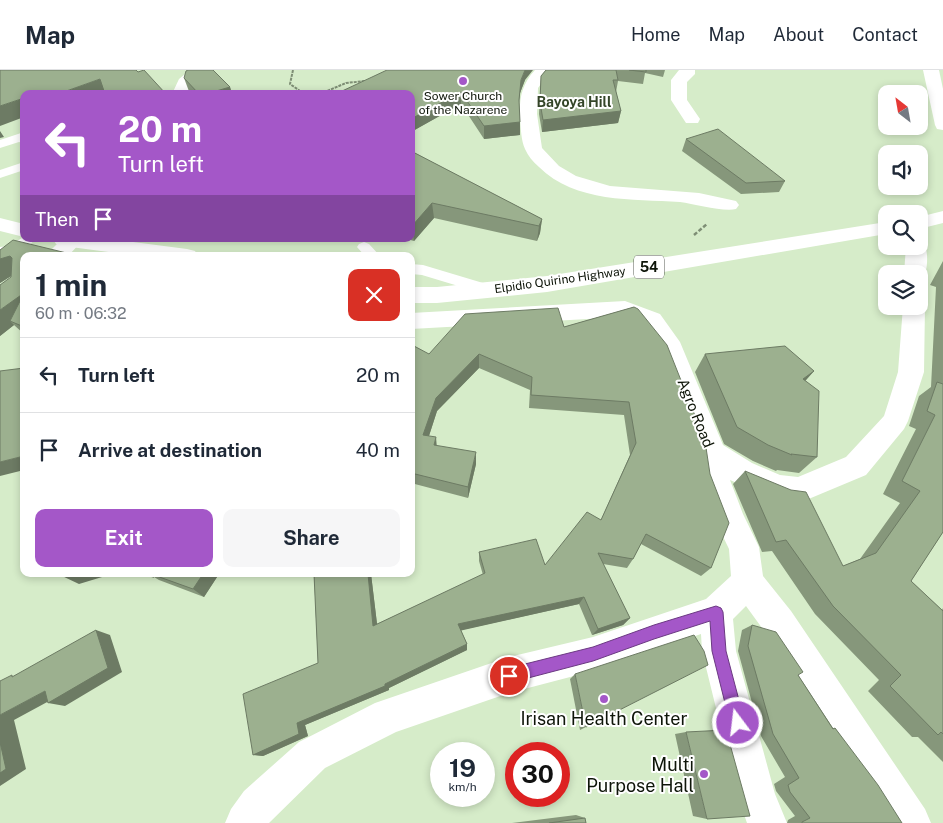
<!DOCTYPE html>
<html lang="en">
<head>
<meta charset="utf-8">
<style>
	body { margin:0; font-family:"Public Sans",sans-serif; background:#f6f6f7; color:#1f2937; height:100vh; display:flex; flex-direction:column; font-size:19px; white-space:nowrap }
	* { box-sizing:border-box; margin:0 }
	p { font-size:16px; color:#747a83 }
	.icon { flex:none; width:28px; height:28px; fill:none; stroke:currentColor; stroke-width:2; stroke-linecap:round; stroke-linejoin:round }
	.map { position:relative; flex:1; overflow:hidden }
	.side { position:absolute; left:20px; top:182px; width:395px; height:325px; display:flex; flex-direction:column; background:#fff; border-radius:10px; box-shadow:0 2px 8px #0003 }
	.side>* { flex:none }
	.hud { position:absolute; left:20px; top:20px; width:395px; height:152px; border-radius:10px; box-shadow:0 2px 8px #0003; background:#a457c8; color:#fff; overflow:hidden }
	.needle { width:32px; rotate:329deg }
	.buttons { position:absolute; left:878px; top:15px; display:grid; gap:10px }
	.buttons a { display:grid; place-items:center; width:50px; height:50px; border-radius:10px; background:#fff; box-shadow:0 2px 8px #0003; font-size:25px }
	.speed { position:absolute; left:430px; top:672px; display:flex; gap:10px; font-size:25px; font-weight:700; text-align:center }
	.speed>* { display:grid; place-content:center; width:65px; height:65px; border-radius:50%; background:#fff; box-shadow:0 2px 8px #0003; line-height:1 }
	.speed small { font-size:12px; font-weight:400 }
	.speed .limit { border:8px solid #d22; background:#fff; color:#111 }
	.pin { position:absolute; display:grid; place-items:center; width:42px; height:42px; color:#fff; margin:-21px; border:2px solid #fff; border-radius:50%; box-shadow:0 1px 5px #0007 }
	.me { position:absolute; width:55px; margin:-28px; rotate:345deg; stroke-linejoin:round; filter:drop-shadow(0 0 4px #0008) }
	.turn { display:flex; align-items:center; gap:18px; height:105px; padding:0 15px; font-size:22px }
	.turn .icon { width:65px; height:65px; stroke-width:2.5 }
	.turn b { display:block; font-size:35px; line-height:42px }
	.then { display:flex; align-items:center; height:48px; padding:0 15px; background:#0003; gap:10px; font-size:19px }
	.round { display:grid; place-items:center; flex:none; width:52px; height:52px; border-radius:10px; background:#f6f6f7 }
	.headline { display:flex; align-items:center; justify-content:space-between; height:85px; padding:0 15px }
	h1 { font-size:30px; font-weight:700; line-height:38px }
	.button { display:flex; gap:10px; margin-top:auto; padding:10px 15px }
	.button a { flex:1; height:58px; border-radius:10px; background:#a457c8; color:#fff; font-size:20px; font-weight:700; line-height:58px; text-align:center }
	.button a+a { background:#f6f6f7; color:#1f2937 }
	ul { padding:0; list-style:none }
	li { display:flex; align-items:center; gap:15px; height:75px; padding:0 15px; border-top:1px solid #e0e1e3 }
	li div { flex:1 }
	li b { display:block; font-size:19px }
	li em { font-style:normal }
	header { display:flex; align-items:center; gap:30px; box-sizing:border-box; height:70px; padding:0 25px; background:#fff; border-bottom:1px solid #e0e1e3 }
	header strong { font-size:24px }
	nav { display:flex; gap:28px; margin-inline-start:auto; font-size:18px }
	.map>svg:first-child { display:block }
</style>
</head>
<body>
<header>
<strong>Map</strong>
<nav><a>Home</a><a>Map</a><a>About</a><a>Contact</a></nav>
</header>
<div class="map">
<svg width="943" height="753" viewBox="0 0 943 753">
	<rect width="100%" height="100%" fill="#d6ecc9"/>
	<g fill="none" stroke-linecap="round" stroke-linejoin="round">
		<path stroke="#7e8e75" stroke-width="2" stroke-dasharray="3 1" stroke-linecap="butt" d="M293,0L290,14L303,23L309,24
			M320,24L346,13L365,11"/>
		<path stroke="#7e8e75" stroke-width="2.5" stroke-dasharray="4 2" stroke-linecap="butt" d="M694,165L707,154"/>
		<path fill="#fff" fill-rule="evenodd" d="M21,63L24,64V73L19,72L0,78V70Z
			M24,92V100L0,108V100Z
			M24,167V169H37L17,183L0,187V177L8,176Z
			M364,172L369,174L380,186H365L357,177L359,174Z
			M411,194L423,195L493,216L496,220L493,224L488,225L422,205L411,204Z"/>
		<path fill="#fff" fill-rule="evenodd" d="M190,0H209L191,14L188,24H172L179,9Z
			M535,0H551L538,18L537,44L542,78L559,96L576,106L610,116L699,123L736,131L739,135L736,139C723,142 695,134 680,132C633,129 575,133 539,97C533,92 528,86 525,79C521,70 521,59 520,49C519,30 521,15 535,0Z
			M679,0H695V4L687,12V30L700,49L698,53H686L671,30V10Z
			M62,169H84L68,186H45Z
			M919,170L923,171C929,180 928,200 923,209L919,210V204H904L906,176H919Z
			M919,229L922,230L925,236L924,302L908,351L904,359L866,405L799,433L778,431L730,410L743,444L759,477L763,506L791,541L925,739L931,753H888L767,565L746,536L733,549L736,581L775,724L787,753H747L737,724L702,581L701,564L593,601L509,623L396,662L325,698L269,753H225L231,739L244,721L299,672L375,633L509,587L593,567L706,529L731,506L729,479L715,450L703,415L698,383L657,275L644,256L623,247L411,259V243L625,231L660,244L680,272L723,375L752,393L780,405L798,407L846,387L884,346L898,302L903,236H919Z"/>
		<path fill="#fff" fill-rule="evenodd" d="M923,0H939L943,19V60L937,59L935,55Z"/>
		<path fill="#fff" fill-rule="evenodd" d="M943,141V153L919,159V147Z
			M0,148L24,154V167L0,161Z
			M886,152V164L547,222L437,233H411V217H437L547,206Z
			M53,169H110L187,179L195,181L198,186H139L63,176L56,174Z"/>
	</g>
	<path fill="#86977b" d="M546,0H665L663,7L645,3L643,14L618,11L616,22L621,41L618,53L542,62L539,44L540,19L541,6Z
		M184,8L230,17L232,24H190Z
		M525,10L520,23L519,32L520,65L484,69L461,34L411,62V24H341L340,22Z
		M686,69L785,111L779,122L741,124L682,81Z
		M411,81L542,149L540,163L537,171L434,148L414,171L407,169H411Z
		M0,180L24,186V264L14,255L0,266L11,206L0,213Z
		M943,191V462L911,511L942,540L943,538V692L918,667H912L868,621L879,610L815,544L772,481L762,482L733,414L745,401L843,496L860,489L900,433L883,424L916,359L909,356L919,326L931,317L936,217L930,215Z
		M634,237L711,498L701,506L641,474L633,489L627,498L603,494L630,548L623,555L592,565L579,534L461,560L467,574V580L389,618V620L305,655L308,666L263,686L253,685L318,593L314,504H371L377,554L483,505L479,491V482L545,495L601,450L630,385L624,345L529,338L530,320L479,298L437,341L429,366L437,376L476,394L468,428L411,413V279L429,284L564,257Z
		M705,284L814,301L805,311L817,387L799,403L777,400L776,401L753,391L724,374L695,302Z
		M143,504H219L204,527L159,510L154,507V508Z
		M752,555L798,605L833,658H835L902,753H787L788,750L795,746L776,721L774,714L785,707L761,666L738,581L742,560Z
		M575,604L586,657L580,660L570,609Z
		M686,662L707,749L693,746L675,664Z
		M576,745L585,748L586,753H512Z"/>
	<path fill="#6d7b64" d="M525,0H533L525,10L520,23L518,42L521,10Z
		M100,9L108,24H58Z
		M230,17L232,24H206Z
		M461,22V34L411,62V49Z
		M24,28V47L0,56V36Z
		M621,41L618,53L542,62L543,50Z
		M520,52V65L484,69V56Z
		M0,61L4,67L0,68Z
		M432,133L434,148L414,171L412,156Z
		M542,149L540,163L537,171L539,156Z
		M10,186L24,201L16,203L0,213V189Z
		M24,223L10,251L14,255L0,266V240Z
		M479,284V298L437,341L425,378L423,365L436,328Z
		M814,301L798,319L803,309Z
		M436,367L437,379L434,375Z
		M476,382V394L468,428V417Z
		M24,386V400L0,406V392Z
		M63,504H112L79,514L60,505Z
		M203,504H219L204,527L193,519Z
		M368,504H371L378,562L373,556Z
		M584,527L579,534L459,561L458,554Z
		M630,548L623,555L592,565L598,559Z
		M96,560L110,565L122,602L65,636L48,633Z
		M467,574V580L389,618V620L305,655L308,666L263,686L253,685L297,653L385,614Z
		M45,621L62,624L14,650L26,699L0,716V645Z"/>
	<path fill="#9cb08f" stroke="#6d7b64" d="M0,0H136L138,2L144,0L166,24H105L100,9L58,24H41L39,22L35,24H24V28L0,36Z
		M188,0H213L230,17L206,24H199L184,8L186,1Z
		M387,0H525L521,10L519,30L520,52L484,56L461,22L411,49V24H344L340,22Z
		M546,0H616L618,10H613L621,41L543,50L540,32L541,6Z
		M629,0H646V2Z
		M718,59L785,111L746,113L686,69Z
		M411,81L542,149L539,156L432,133L412,156H411Z
		M13,170L79,186H24V257L10,251L24,223L0,240V215L11,207L12,188L10,186L0,189V180Z
		M634,237L638,239L667,275L705,371L710,404L729,453L711,498L646,464L633,489L598,483L630,548L598,559L584,527L458,554L467,574L385,614V616L297,653L299,664L253,685L243,624L318,593L314,504H368L373,556L485,503L479,482L536,469L545,495L587,442L601,450L636,373L629,332L531,325L532,307L479,284L436,328L423,365L436,367L434,375L476,382L468,417L411,403V279L414,276L429,284L465,244L558,238L564,257Z
		M785,276L814,301L803,309L819,321L817,387L791,384L792,385L768,375L737,357L705,284Z
		M24,298V386L0,392V301Z
		M937,312L943,314V462L911,511L943,541V664L941,662L938,665L890,616L901,605L833,536L786,470L776,472L745,401L791,420L806,422L843,496L876,483L920,421L902,411L935,345L927,341Z
		M151,504H203L193,519Z
		M752,555L776,562L803,602L798,605L833,659L835,658L878,715L902,753H802V752L810,748L790,722L788,715L799,708L773,664L748,576Z
		M96,560L108,598L48,633L45,621L0,645V611L12,605V607Z
		M694,565L704,581L708,595L586,657L575,604Z
		M726,660L750,746L707,749L686,662Z
		M0,672L6,699L0,703Z
		M585,748L586,753H549Z"/>
	<path fill="#a457c8" stroke="#6b3982" d="M716,536L721,538L723,542L726,581L745,653L743,658L738,660L732,658L730,653L712,581L710,551L654,569L593,591L509,613L503,611L501,606L503,600L509,598L593,577L654,555Z"/>
	<g fill="#a457c8" stroke="#fff" stroke-width="2">
		<circle cx="463" cy="11" r="5"/>
		<circle cx="604" cy="629" r="5"/>
		<circle cx="704" cy="704" r="5"/>
	</g>
	<g text-anchor="middle" dominant-baseline="central" stroke-width="4" stroke-linejoin="round" paint-order="stroke">
		<g font-size="12" fill="#0e1509" stroke="#fff">
			<text x="463" y="26">Sower Church<tspan x="463" dy="14">of the Nazarene</tspan></text>
		</g>
		<g font-size="12" fill="#0e1509" stroke="#fff">
			<text transform="translate(560 210) rotate(-8)">Elpidio Quirino Highway</text>
		</g>
		<g font-size="14" font-weight="bold" fill="#344528" stroke="#fff">
			<text x="574" y="32">Bayoya Hill</text>
		</g>
		<rect fill="#fff" stroke="#565b53" stroke-width="1" x="634" y="185.5" width="30" height="23" rx="4"/>
		<g font-size="14" font-weight="bold" fill="#0e1509">
			<text x="649" y="197">54</text>
		</g>
		<g font-size="15" fill="#0e1509" stroke="#fff">
			<text transform="translate(696 343) rotate(68)">Agro Road</text>
		</g>
		<g font-size="18" fill="#0e1509" stroke="#fff">
			<text x="604" y="648">Irisan Health Center</text>
			<text x="694" y="694" text-anchor="end">Multi<tspan x="694" dy="21">Purpose Hall</tspan></text>
		</g>
	</g>
</svg>
<div class="buttons">
<a><svg class="needle" viewBox="-14 -14 28 28"><path d="M0-13l5 13h-10z" fill="#e53935"/><path d="M0 13l5-13h-10z" fill="#747a83"/></svg></a>
<a><svg class="icon" aria-label="sound" viewBox="0 0 24 24"><path d="M4 9h4l5-4v14l-5-4H4zM17 9q2 3 0 6"/></svg></a>
<a><svg class="icon" aria-label="search" viewBox="0 0 24 24"><circle cx="10" cy="10" r="6"/><path d="M15 15l6 6"/></svg></a>
<a><svg class="icon" aria-label="layers" viewBox="0 0 24 24"><path d="M12 4l9 5-9 5-9-5zM3 14l9 5 9-5"/></svg></a>
</div>
<div class="speed"><div>19<small>km/h</small></div><div class="limit">30</div></div>
<div class="pin" style="left:509px;top:606px;background:#d93025"><svg class="icon" aria-label="arrive" viewBox="0 0 24 24"><path d="M6 21V4h12l-3 4 3 4H6"/></svg></div>
<svg class="me" style="left:738px;top:653px" viewBox="-20 -20 40 40"><circle r="17" fill="#a457c8" stroke="#fff" stroke-width="3"/><path d="M0-11L8 9 0 5-8 9z" fill="#fff"/></svg>
<div class="hud">
<div class="turn"><svg class="icon" aria-label="left" viewBox="0 0 24 24"><path d="M17 20v-9H6M10 6l-5 5 5 5"/></svg><div><b>20 m</b>Turn left</div></div>
<div class="then">Then<svg class="icon" aria-label="arrive" viewBox="0 0 24 24"><path d="M6 21V4h12l-3 4 3 4H6"/></svg></div>
</div>
<section class="side">
<div class="headline"><div><h1>1 min</h1><p>60 m · 06:32</p></div><a class="round" style="background:#d93025;color:#fff"><svg class="icon" aria-label="close" viewBox="0 0 24 24"><path d="M6 6l12 12M18 6L6 18"/></svg></a></div>
<ul>
<li><svg class="icon" aria-label="left" viewBox="0 0 24 24"><path d="M17 20v-9H6M10 6l-5 5 5 5"/></svg><div><b>Turn left</b></div><em>20 m</em></li>
<li><svg class="icon" aria-label="arrive" viewBox="0 0 24 24"><path d="M6 21V4h12l-3 4 3 4H6"/></svg><div><b>Arrive at destination</b></div><em>40 m</em></li>
</ul>
<div class="button"><a>Exit</a><a>Share</a></div>
</section>
</div>
</body>
</html>
